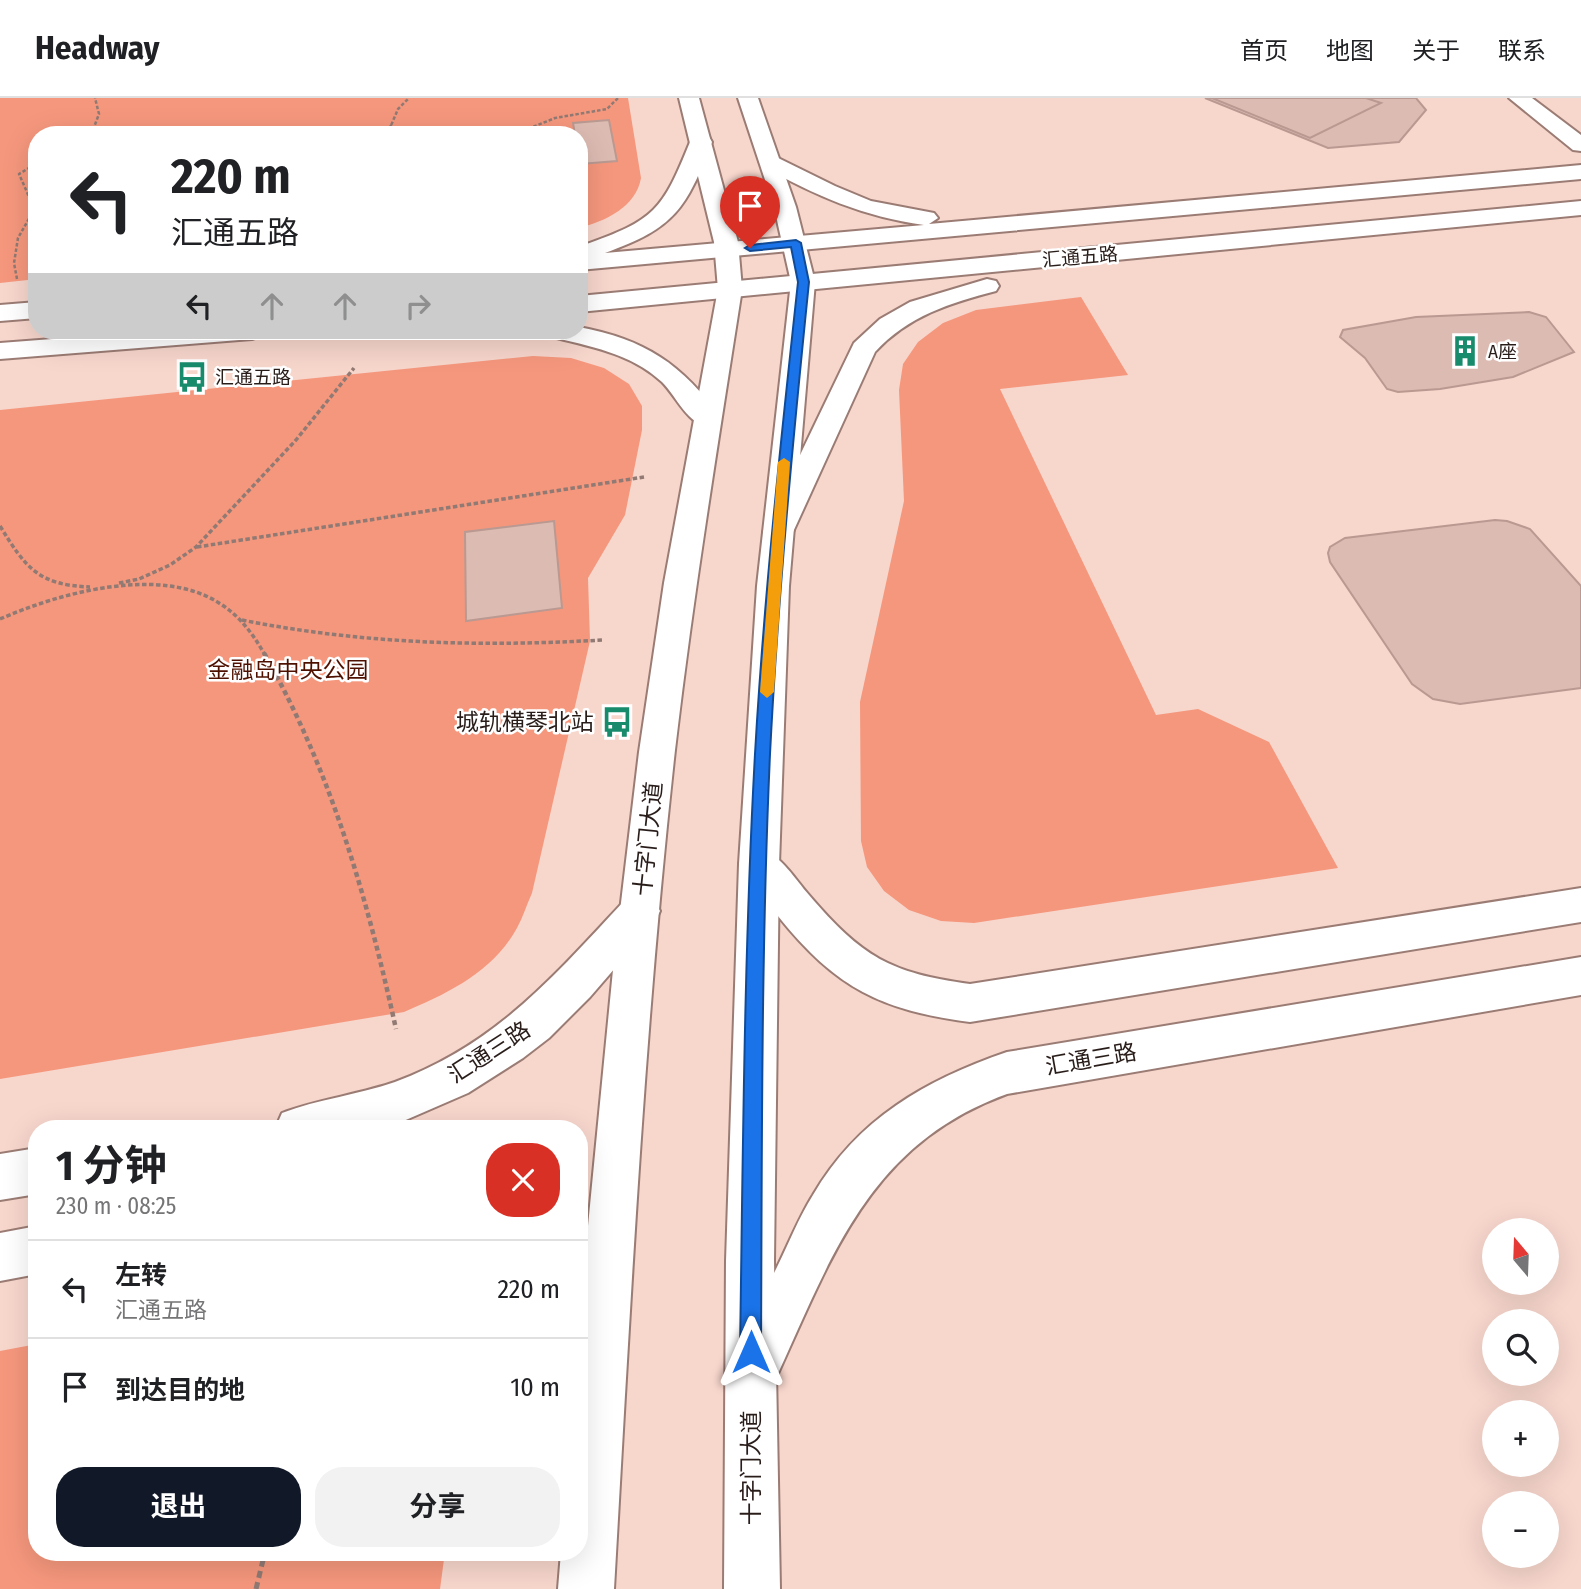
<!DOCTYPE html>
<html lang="zh">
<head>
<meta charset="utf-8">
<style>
	body { margin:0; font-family:"Fira Sans Condensed","Noto Sans SC",sans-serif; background:#f2f2f2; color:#202124; height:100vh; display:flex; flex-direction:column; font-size:26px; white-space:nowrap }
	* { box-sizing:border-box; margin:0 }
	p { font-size:23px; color:#757577 }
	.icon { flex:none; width:38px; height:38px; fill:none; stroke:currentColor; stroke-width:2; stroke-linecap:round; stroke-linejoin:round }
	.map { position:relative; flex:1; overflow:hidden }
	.panel { position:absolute; left:28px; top:1022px; width:560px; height:441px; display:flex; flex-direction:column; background:#fff; border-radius:28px; box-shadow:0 7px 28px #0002 }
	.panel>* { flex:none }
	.guide { position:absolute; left:28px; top:28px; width:560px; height:214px; border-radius:28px; box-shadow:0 7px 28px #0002; background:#fff; color:#202124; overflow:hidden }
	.needle { width:46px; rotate:341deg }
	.controls { position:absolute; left:1482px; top:1120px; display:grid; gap:14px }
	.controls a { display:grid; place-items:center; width:77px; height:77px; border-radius:50%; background:#fff; box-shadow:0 7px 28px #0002; font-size:35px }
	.pin { position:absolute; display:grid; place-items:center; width:60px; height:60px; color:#fff; margin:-72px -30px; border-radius:50% 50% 50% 0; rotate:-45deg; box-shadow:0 0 7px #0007 }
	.pin .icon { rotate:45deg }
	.me { position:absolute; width:77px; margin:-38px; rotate:0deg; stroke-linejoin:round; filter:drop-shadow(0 0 5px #0008) }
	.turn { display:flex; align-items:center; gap:24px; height:147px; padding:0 28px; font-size:32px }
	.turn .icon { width:91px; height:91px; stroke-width:2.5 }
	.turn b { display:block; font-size:49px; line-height:60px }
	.lanes { display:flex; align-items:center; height:66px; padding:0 28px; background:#0003; justify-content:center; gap:35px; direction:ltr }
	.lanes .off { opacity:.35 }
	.round { display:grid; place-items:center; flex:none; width:74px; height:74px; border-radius:28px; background:#f2f2f2 }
	.overview { display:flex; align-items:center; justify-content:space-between; height:119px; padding:0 28px }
	h1 { font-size:42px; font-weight:700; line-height:52px }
	.action { display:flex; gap:14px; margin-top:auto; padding:14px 28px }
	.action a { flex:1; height:80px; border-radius:28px; background:#111827; color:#fff; font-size:28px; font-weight:700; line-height:80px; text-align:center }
	.action a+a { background:#f2f2f2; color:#202124 }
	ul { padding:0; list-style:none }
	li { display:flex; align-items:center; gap:21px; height:98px; padding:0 28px; border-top:2px solid #e0e0e0 }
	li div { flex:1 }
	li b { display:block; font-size:26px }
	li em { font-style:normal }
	header { display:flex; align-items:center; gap:42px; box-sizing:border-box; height:98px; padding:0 35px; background:#fff; border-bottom:2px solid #e0e0e0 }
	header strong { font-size:33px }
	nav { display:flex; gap:38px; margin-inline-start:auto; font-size:24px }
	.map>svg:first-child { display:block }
</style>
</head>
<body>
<header>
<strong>Headway</strong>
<nav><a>首页</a><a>地图</a><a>关于</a><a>联系</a></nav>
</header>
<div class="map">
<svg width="1581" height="1491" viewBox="0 0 1581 1491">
	<rect width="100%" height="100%" fill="#f7d6cc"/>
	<path fill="#f5977d" d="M0,0H628L641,80C636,109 606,123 579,130V37H37V181L0,185Z
		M1081,199L1128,277L1000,291L1156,617L1198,611L1269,644L1338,770L974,825L941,823L909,812L884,793L867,769L861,743L860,604L904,403L899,292L903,266L918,244L943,225L976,212Z
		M533,258L571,260L604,270L629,286L642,308V332L625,417L588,480L590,543L532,795C527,806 523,819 517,830C493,874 447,896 404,914L0,981V312Z
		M37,1246V1454H445L440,1491H0V1253Z"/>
	<path fill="#dcbbb2" stroke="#b99991" stroke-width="2" d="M1205,0H1416L1426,12L1399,44L1328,50Z
		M1212,0H1366L1381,5L1310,40Z
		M609,22L617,63L580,66L579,37H575L573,25Z
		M1529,214L1546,219L1574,254L1513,279L1440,291L1398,294L1387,291L1365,260L1340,239L1343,232L1416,219Z
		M1495,422L1507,423L1530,431L1581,488V590L1460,606L1433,601L1412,586L1330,464L1328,455L1330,449L1345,440Z
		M554,423L562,510L466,523L465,434Z"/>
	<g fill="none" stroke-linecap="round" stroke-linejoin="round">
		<defs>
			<path id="minor" d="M759,750C781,757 794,780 809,797C862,859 890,875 970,886L1581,790V824L970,924C880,912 836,890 778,818C764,802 749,785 739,766L745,754Z
				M640,796L654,801L660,813L654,825L590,899L549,940L523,960L468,995L385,1031H275L282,1015C318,1001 358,997 395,984C497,946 554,878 626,801Z
				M1581,859V897L1007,996C864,1048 829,1167 770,1293L752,1301L734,1293L726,1275C741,1239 760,1204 777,1169C789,1145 799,1119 813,1097C858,1020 926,982 1007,954Z
				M37,1050V1096L0,1102V1056Z
				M37,1128V1176L0,1183V1135Z"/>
			<path id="tertiary" d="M679,0H699L738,144L742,191C718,345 693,498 675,652C644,931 630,1211 614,1491H558L561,1454H579V1220L613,872L639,654L664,485L718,191L714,144Z
				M738,0H758L796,109L815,184L789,488L779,766L774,1163L780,1491H724L726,1163L739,766L757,488L791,184L774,109Z"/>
			<path id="secondary" d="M1509,0H1532L1581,37V53L1573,52Z
				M701,38L709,39L712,44C686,111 675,130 605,155L924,127C864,119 814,97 762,68L759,63L762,58L770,56L835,88L871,103L934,115L938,120L929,126L1581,67V81L579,172V158L584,157L580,152L584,147C655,122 662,113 690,44L693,39Z
				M1581,103V117L579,214V198Z
				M987,181L996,183L999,188L996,193C950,205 908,218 875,254L793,434L789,441L778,444L767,441L763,434L854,245L880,221L910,204Z
				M37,204V220L0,223V207Z
				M579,229C644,241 683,266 721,321L717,327C690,334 679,301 662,284C629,254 590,249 549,238L545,233H579Z
				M157,233H265L261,238L252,241L0,261V245Z"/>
		</defs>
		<use href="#minor" stroke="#9b7c74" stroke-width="4"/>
		<use href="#tertiary" stroke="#9b7c74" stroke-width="4"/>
		<use href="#secondary" stroke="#9b7c74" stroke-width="4"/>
		<path stroke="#907a73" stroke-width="2.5" stroke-dasharray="3.5 2" stroke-linecap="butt" d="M390,27L398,37
			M91,37L99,16L95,0
			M387,37L398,11L409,0
			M513,37L555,20L607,11L618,0
			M17,181L14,165L18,140L31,117L30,101L19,76L37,65"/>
		<path stroke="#907a73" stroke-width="3.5" stroke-dasharray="4.5 2.5" stroke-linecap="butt" d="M0,428C26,470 38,487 90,489
			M197,449L644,379
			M119,485L139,481L170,467L196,449L296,342L354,270
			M0,521C59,495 160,467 219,505C240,518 253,536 265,557
			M242,522C362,546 480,549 602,542"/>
		<path stroke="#907a73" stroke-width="4.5" stroke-dasharray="5 3.5" stroke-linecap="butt" d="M264,555C331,673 367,799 396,931"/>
		<path stroke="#907a73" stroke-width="5" stroke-dasharray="7 4.5" stroke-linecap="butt" d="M256,1491L265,1454"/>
		<use href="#minor" fill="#fff" fill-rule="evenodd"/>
		<use href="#tertiary" fill="#fff" fill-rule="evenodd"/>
		<use href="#secondary" fill="#fff" fill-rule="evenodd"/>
	</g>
	<path fill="#1a73e8" stroke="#114b97" stroke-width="2" d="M796,142L801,145L809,184C793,341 778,498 770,656C761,855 762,1055 761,1254L758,1261L751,1264L743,1261L740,1254C743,1055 744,855 755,656C764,498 781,341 798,184L791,149L750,153L745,150L750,147Z"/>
	<path fill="#f59e0b" d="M784,360L790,364L774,594L767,600L760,594L778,364Z"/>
	<defs>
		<symbol id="building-bare" viewBox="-9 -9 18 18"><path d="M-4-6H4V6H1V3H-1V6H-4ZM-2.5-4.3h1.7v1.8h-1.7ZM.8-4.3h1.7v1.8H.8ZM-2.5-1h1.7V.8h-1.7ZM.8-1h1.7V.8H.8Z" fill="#178b6c" stroke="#fff" stroke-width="2.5" paint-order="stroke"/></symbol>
		<symbol id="bus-bare" viewBox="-9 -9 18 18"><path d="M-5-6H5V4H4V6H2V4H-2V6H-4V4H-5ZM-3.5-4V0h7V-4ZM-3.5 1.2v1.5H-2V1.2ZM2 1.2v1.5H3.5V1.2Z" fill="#178b6c" stroke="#fff" stroke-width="2.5" paint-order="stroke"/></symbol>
	</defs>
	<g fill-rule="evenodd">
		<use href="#building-bare" x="1443" y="231" width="44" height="44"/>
		<use href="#bus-bare" x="170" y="257" width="44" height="44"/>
		<use href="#bus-bare" x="595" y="602" width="44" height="44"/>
	</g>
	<g text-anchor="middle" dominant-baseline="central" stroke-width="5" stroke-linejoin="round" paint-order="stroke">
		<g font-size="19" fill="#291d1a" stroke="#fff">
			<text transform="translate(1080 159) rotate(-5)">汇通五路</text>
		</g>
		<g font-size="19" fill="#291d1a" stroke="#fff" text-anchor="start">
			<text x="1488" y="253">A座</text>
			<text x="215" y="279">汇通五路</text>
		</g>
		<g font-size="23" fill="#4e1101" stroke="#fff">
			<text x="288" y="572">金融岛中央公园</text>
		</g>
		<g font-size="23" fill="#291d1a" stroke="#fff" text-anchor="end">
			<text x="594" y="624">城轨横琴北站</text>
		</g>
		<g font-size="23" fill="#291d1a" stroke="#fff">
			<text transform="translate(648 741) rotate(-84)">十字门大道</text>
			<text transform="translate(489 954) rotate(-33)">汇通三路</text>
			<text transform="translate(1091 961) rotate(-10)">汇通三路</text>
			<text transform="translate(751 1370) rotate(-90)">十字门大道</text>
		</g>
	</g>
</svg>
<div class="controls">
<a><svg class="needle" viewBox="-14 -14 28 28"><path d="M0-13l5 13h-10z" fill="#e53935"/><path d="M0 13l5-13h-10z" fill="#757577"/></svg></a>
<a><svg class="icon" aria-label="search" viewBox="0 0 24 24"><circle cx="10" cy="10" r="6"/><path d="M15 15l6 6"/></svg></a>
<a>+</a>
<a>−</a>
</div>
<div class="pin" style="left:750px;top:150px;background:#d93025"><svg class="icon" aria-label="arrive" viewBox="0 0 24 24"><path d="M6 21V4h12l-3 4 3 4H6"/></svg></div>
<svg class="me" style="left:751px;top:1254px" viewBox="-20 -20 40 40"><path d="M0-17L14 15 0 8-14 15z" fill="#1a73e8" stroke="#fff" stroke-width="4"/></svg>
<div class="guide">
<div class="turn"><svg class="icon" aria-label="left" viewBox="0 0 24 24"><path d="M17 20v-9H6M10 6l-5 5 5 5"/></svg><div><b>220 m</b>汇通五路</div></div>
<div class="lanes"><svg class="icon" aria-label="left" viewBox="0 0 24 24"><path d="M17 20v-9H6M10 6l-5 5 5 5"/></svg><svg class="icon off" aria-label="ahead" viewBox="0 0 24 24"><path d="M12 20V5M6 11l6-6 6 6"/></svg><svg class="icon off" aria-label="ahead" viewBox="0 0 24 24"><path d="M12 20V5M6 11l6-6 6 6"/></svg><svg class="icon off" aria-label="right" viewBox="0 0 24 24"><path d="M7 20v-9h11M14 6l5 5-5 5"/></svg></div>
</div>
<section class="panel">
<div class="overview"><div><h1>1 分钟</h1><p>230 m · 08:25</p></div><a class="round" style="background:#d93025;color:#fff"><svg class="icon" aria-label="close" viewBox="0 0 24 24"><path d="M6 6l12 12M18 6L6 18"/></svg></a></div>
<ul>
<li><svg class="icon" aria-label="left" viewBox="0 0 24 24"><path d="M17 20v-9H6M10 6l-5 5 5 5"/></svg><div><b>左转</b><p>汇通五路</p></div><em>220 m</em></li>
<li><svg class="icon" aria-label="arrive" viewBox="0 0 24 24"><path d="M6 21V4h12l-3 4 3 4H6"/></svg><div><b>到达目的地</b></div><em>10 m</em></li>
</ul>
<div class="action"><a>退出</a><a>分享</a></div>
</section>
</div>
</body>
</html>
